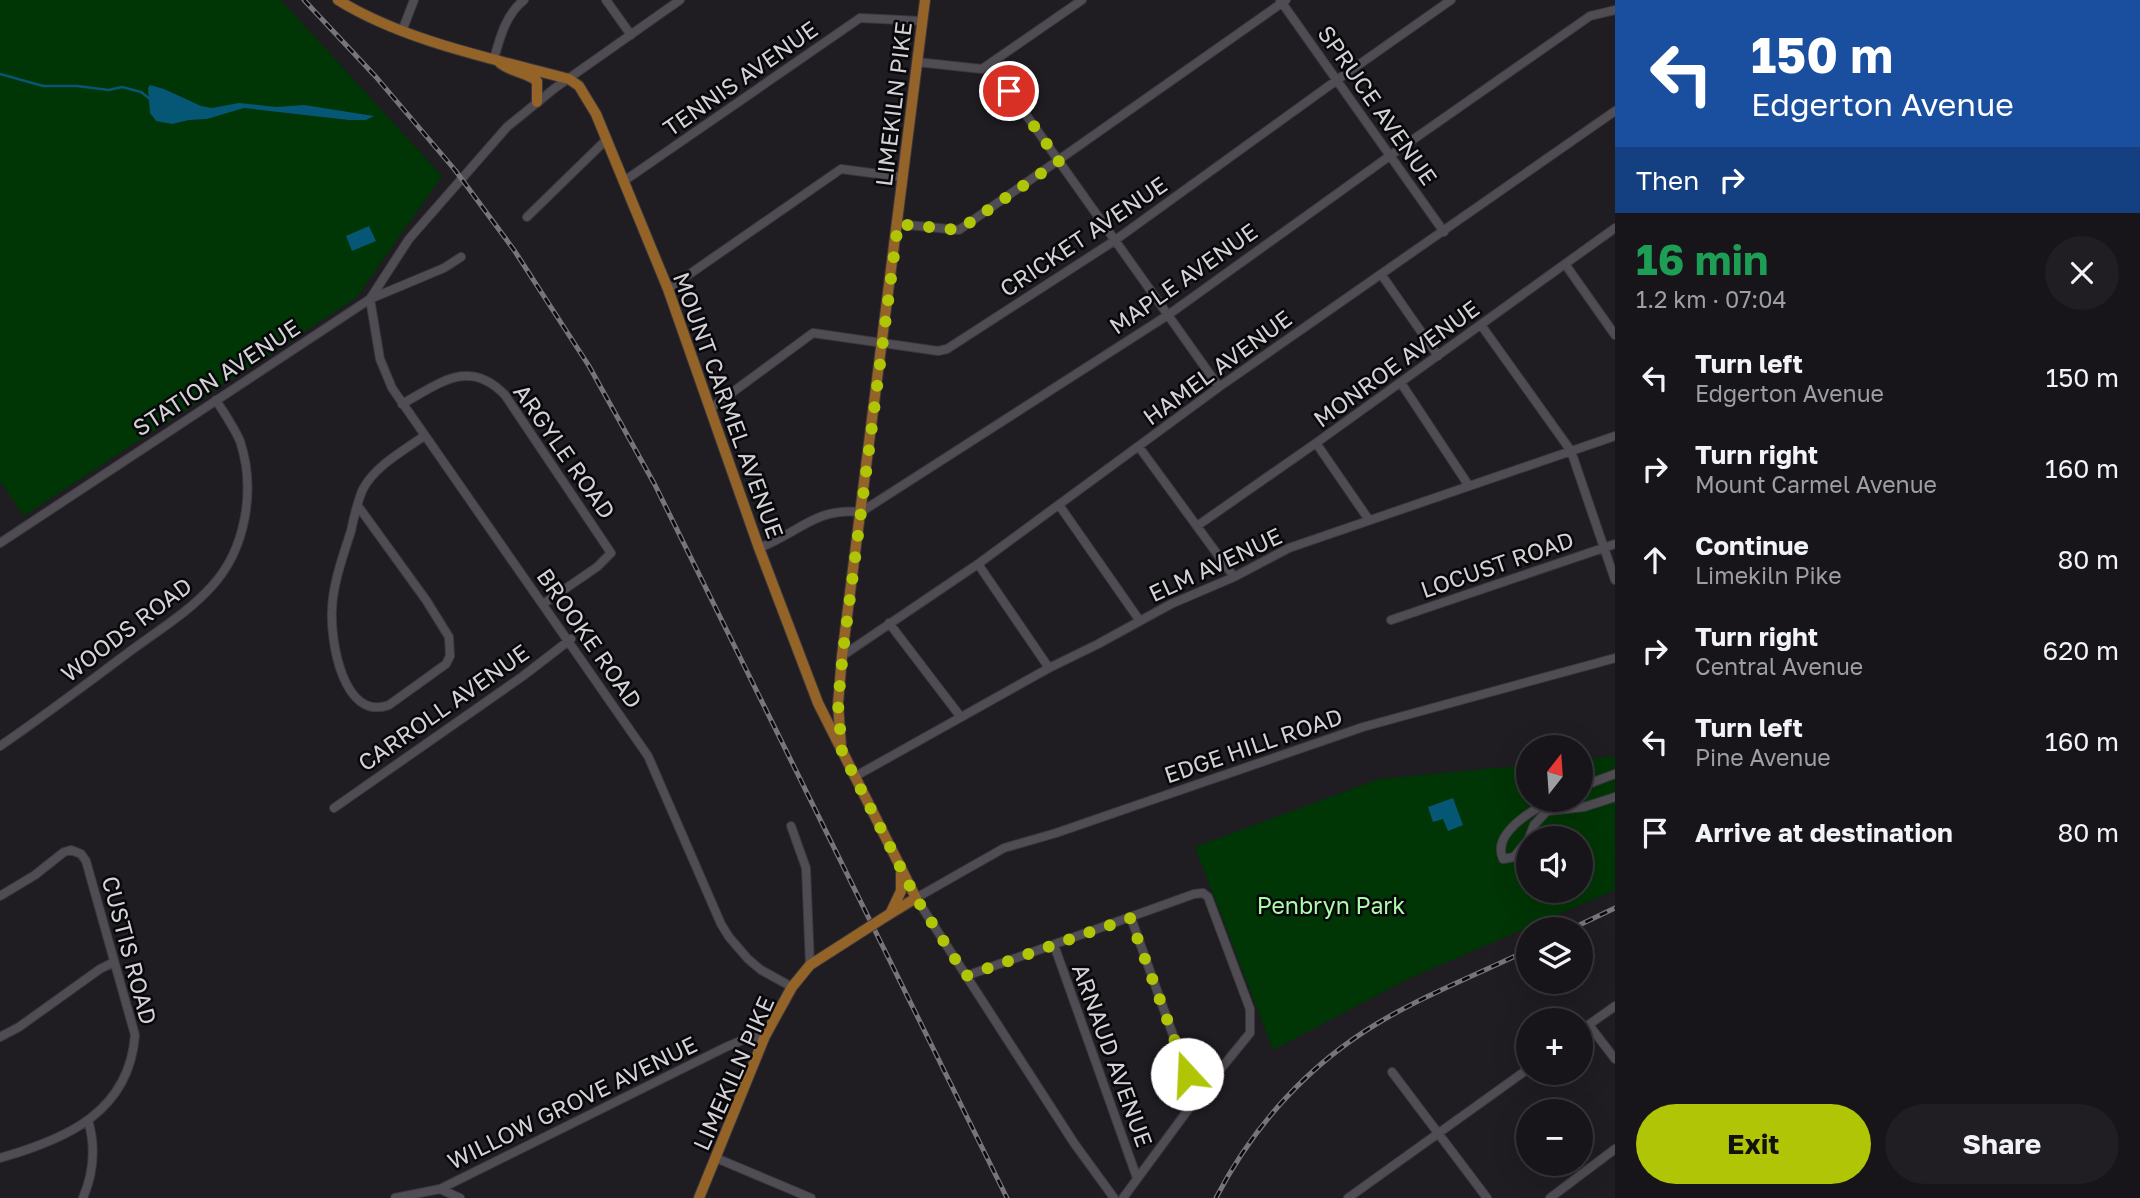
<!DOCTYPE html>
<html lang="en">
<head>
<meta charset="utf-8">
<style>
	body { margin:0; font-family:"Golos Text",sans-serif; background:#201e23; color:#f1f3f6; height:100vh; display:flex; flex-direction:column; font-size:26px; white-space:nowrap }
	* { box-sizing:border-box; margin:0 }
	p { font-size:23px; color:#9e9fa2 }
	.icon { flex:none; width:38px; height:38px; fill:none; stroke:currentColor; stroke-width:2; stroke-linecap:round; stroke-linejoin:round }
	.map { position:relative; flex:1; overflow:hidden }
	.drawer { display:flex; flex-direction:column; background:#17151a; width:525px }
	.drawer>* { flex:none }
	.guide { background:#1a4fa0; color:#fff; overflow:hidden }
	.needle { width:46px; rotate:17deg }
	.controls { position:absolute; left:1516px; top:735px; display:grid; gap:14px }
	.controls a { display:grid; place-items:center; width:77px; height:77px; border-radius:50%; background:#17151a; box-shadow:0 7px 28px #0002,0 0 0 2px #363439; font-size:35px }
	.pin { position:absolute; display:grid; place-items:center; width:60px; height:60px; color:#fff; margin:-30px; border:4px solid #fff; border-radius:50%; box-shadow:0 2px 7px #0007 }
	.me { position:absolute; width:77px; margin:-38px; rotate:340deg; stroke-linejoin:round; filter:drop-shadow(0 0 5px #0008) }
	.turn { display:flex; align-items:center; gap:24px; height:147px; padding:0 21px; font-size:32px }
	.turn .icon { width:91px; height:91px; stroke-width:2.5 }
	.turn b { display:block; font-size:49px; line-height:60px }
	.then { display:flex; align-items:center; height:66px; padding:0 21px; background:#0003; gap:14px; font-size:26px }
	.round { display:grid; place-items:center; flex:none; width:74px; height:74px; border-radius:37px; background:#201e23 }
	.summary { display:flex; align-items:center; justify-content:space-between; height:119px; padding:0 21px }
	h1 { font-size:42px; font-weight:700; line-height:52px; color:#1e9e55 }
	.primary-button { display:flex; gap:14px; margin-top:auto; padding:14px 21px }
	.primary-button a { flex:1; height:80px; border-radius:42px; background:#afc506; color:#111; font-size:28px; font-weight:700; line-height:80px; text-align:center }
	.primary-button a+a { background:#201e23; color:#f1f3f6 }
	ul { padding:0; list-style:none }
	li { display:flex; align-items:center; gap:21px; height:91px; padding:0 21px }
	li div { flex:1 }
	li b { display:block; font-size:26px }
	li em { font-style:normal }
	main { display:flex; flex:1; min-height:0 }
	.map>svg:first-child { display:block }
</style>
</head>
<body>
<main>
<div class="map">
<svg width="1615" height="1198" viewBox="0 0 1615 1198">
	<rect width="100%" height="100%" fill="#1f1c22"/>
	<path fill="#003505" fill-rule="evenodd" d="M0,0H281L442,176L356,298L24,516L0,481Z
		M1615,756V890L1408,979L1273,1050L1195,847L1379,779L1528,765V800H1580V760ZM1528,838H1580V891H1528Z"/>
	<path fill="#065676" d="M150,85L164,89L201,106L212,108L239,103L276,107L304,105L374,116L366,120H349L244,108L207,119L189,120L172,124L156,121L150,113L148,88Z
		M369,226L376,241L352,251L346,236Z
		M1453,798L1463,825L1448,831L1443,819L1433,822L1428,807Z"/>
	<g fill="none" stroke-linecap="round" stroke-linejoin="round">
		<path stroke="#065676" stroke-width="2.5" d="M0,74L43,86H77L109,90L122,87L141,92L150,99"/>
		<defs>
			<path id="minor" d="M606,0L631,35
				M1280,0L1444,232
				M402,31L414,0
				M494,59C500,37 506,14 524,0
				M917,62L982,69L1082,0
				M990,64L1219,387
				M624,181L860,18L922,21
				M527,217L607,139
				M898,224L959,230L1286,0
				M1565,264L1615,335
				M1381,274L1438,356
				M668,289L841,169L902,177
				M370,299L380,359L392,388L648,756L721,924L729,937L748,959L761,970L792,987
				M370,299L409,239L507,127L555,88L680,0
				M1481,325L1571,451L1615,580
				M1401,383L1469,486
				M402,404C439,384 469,357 505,395L611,553L597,567L543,604
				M711,408L813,333L938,351L947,349L1114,241L1337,80L1451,0
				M1316,443L1369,520
				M1139,447L1234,577
				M1059,505L1140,621
				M358,506L426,600L449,637L450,656L446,664L389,705C343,722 330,640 332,609C333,583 343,556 351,531C354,517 357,502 363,489C375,466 403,451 424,436
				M1197,526L1316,443L1615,228
				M0,543L370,299L444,268L461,257
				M759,548C799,533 815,507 861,512L1168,315L1391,155L1590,16L1615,10
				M978,564L1049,668
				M1391,620L1615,544
				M889,623L960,716
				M842,656L978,564L1219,387L1615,111
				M0,746C44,716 86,684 129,652C157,631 189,612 212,586C246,549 256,489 240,441C234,427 224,413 216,400
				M854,777L1049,668L1098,644L1171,604L1234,577L1289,548L1615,436
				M1580,787L1615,774
				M334,808L523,676L571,639
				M791,826L806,868L810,965
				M1529,838L1534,825L1547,811L1584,807L1615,797
				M1528,840L1514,857L1503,859C1491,833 1534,809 1553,800
				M0,896L35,875L64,852L71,850L81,854L86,861L135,1035C129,1112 67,1139 0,1158
				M1131,918L1196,1099
				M1054,945L1137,1178
				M966,976L1194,894L1203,893L1208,897L1250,1009V1033L1196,1099L1123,1198
				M1589,1025L1615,1059
				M1580,1031L1615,1006
				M0,1037L19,1027L100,969L114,962
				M1392,1072L1487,1198
				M716,1158L811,1198
				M440,1189L460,1198
				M83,1198C94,1172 96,1147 88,1120
				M395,1198L440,1189L726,1047L745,1039L765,1036
				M1114,1198L1074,1143L916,898L1004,848L1056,833L1363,727L1615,658
				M1348,1198L1528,1069
				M1550,1198L1615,1149"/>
			<path id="major" d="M338,0C404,41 494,59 569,79L579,86L596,114L668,289L759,548L818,703L916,898L888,915
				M500,63C511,72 526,72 537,81V102
				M841,746L838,704L842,656L925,0
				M891,912L901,891V873
				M699,1198L765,1036L792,987L810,965L863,931"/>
		</defs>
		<use href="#minor" stroke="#3a383c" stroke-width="10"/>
		<use href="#major" stroke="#3a383c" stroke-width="12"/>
		<use href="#minor" stroke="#4f4d53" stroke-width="8"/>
		<use href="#major" stroke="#936328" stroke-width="10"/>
		<defs>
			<path id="rail" d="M304,0L376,77L455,170L514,250L589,366L655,485L1007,1198
				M1571,929L1615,908
				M1216,1198C1253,1126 1308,1065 1378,1023C1425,995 1478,974 1528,950"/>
		</defs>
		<use href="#rail" stroke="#77757a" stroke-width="5"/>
		<use href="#rail" stroke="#08070a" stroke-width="2.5" stroke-dasharray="8" stroke-linecap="butt"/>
		<defs>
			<path id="major-bridge" d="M863,931L888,915"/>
		</defs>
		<use href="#major-bridge" stroke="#3a383c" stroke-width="12" stroke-linecap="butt"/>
		<use href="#major-bridge" stroke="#936328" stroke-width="10"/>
	</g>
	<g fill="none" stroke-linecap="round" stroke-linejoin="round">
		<path stroke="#afc506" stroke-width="12" stroke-dasharray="0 21.6" d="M1009,91L1059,161L959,230L898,224L843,652L838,704L842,752L916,898L966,976L1130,918L1187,1074"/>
	</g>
	<g text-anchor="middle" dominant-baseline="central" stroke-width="5" stroke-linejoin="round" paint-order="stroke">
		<g font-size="23" fill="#d4d2d6" stroke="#08070a">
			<text transform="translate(740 78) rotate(-35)">TENNIS AVENUE</text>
			<text transform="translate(893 104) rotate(-83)">LIMEKILN PIKE</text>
			<text transform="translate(1378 105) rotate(55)">SPRUCE AVENUE</text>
			<text transform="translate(1083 236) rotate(-34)">CRICKET AVENUE</text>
			<text transform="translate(1183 278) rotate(-35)">MAPLE AVENUE</text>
			<text transform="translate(1396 363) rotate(-36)">MONROE AVENUE</text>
			<text transform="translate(1217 367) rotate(-36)">HAMEL AVENUE</text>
			<text transform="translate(216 377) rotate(-33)">STATION AVENUE</text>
			<text transform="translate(729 405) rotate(70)">MOUNT CARMEL AVENUE</text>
			<text transform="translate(565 451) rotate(55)">ARGYLE ROAD</text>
			<text transform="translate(1215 564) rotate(-25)">ELM AVENUE</text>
			<text transform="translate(1497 564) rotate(-19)">LOCUST ROAD</text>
			<text transform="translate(126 629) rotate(-37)">WOODS ROAD</text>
			<text transform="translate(590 638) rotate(55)">BROOKE ROAD</text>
			<text transform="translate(443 707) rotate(-35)">CARROLL AVENUE</text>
			<text transform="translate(1253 745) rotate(-19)">EDGE HILL ROAD</text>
			<text transform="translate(130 950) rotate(75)">CUSTIS ROAD</text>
			<text transform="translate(1113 1055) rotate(70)">ARNAUD AVENUE</text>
			<text transform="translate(733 1073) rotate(-66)">LIMEKILN PIKE</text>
			<text transform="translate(572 1102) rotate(-26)">WILLOW GROVE AVENUE</text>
		</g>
		<g font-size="23" fill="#aafca9" stroke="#08070a">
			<text x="1331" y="905">Penbryn Park</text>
		</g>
	</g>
</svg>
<div class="controls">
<a><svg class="needle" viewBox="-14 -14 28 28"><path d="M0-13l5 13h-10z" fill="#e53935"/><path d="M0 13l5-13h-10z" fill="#9e9fa2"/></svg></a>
<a><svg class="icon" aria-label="sound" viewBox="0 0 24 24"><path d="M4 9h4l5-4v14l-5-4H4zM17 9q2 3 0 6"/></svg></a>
<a><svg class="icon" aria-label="layers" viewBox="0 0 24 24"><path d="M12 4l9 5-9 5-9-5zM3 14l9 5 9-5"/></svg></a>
<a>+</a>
<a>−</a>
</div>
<div class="pin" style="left:1009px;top:91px;background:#d93025"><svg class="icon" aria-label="arrive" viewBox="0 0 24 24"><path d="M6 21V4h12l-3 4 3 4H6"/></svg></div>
<svg class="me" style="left:1187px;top:1074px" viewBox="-20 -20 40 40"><circle r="19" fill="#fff"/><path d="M0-13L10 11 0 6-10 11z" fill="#afc506"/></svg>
</div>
<section class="drawer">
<div class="guide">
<div class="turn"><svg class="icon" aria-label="left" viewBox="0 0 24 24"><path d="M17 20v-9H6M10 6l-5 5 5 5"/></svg><div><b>150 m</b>Edgerton Avenue</div></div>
<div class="then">Then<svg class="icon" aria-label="right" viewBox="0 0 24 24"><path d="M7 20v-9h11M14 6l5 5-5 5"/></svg></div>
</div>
<div class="summary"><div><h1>16 min</h1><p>1.2 km · 07:04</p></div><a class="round"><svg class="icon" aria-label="close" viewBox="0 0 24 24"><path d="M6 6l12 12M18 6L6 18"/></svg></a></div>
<ul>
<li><svg class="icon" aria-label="left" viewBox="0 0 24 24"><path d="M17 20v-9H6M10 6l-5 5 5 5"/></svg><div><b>Turn left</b><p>Edgerton Avenue</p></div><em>150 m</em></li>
<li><svg class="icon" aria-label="right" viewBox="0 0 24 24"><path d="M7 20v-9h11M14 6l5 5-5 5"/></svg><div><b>Turn right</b><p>Mount Carmel Avenue</p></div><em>160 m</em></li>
<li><svg class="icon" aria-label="ahead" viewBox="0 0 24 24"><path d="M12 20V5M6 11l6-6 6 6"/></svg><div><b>Continue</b><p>Limekiln Pike</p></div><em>80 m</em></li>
<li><svg class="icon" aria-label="right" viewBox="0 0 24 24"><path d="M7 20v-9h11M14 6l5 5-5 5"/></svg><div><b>Turn right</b><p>Central Avenue</p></div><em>620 m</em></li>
<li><svg class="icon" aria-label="left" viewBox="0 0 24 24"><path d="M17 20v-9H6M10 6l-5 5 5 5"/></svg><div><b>Turn left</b><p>Pine Avenue</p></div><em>160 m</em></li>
<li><svg class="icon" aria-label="arrive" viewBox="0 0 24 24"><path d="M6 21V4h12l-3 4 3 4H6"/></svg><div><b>Arrive at destination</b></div><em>80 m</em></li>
</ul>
<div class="primary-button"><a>Exit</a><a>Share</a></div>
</section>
</main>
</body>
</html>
